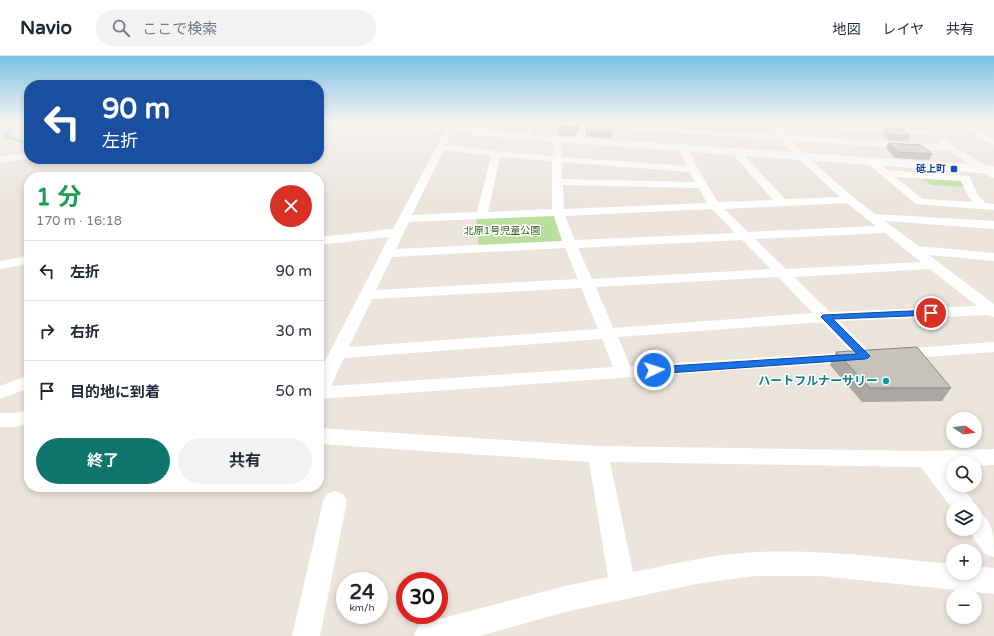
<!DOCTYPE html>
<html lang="ja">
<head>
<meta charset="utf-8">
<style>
	body { margin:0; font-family:"Varela Round","Noto Sans JP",sans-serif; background:#f2f2f3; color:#1f2937; height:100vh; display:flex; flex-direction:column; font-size:15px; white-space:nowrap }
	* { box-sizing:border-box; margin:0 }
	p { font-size:13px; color:#747a83 }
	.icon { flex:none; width:22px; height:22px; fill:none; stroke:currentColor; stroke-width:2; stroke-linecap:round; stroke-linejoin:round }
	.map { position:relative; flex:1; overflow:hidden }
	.drawer { position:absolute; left:24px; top:116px; width:300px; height:320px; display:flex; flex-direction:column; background:#fff; border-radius:16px; box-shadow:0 2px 6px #0003 }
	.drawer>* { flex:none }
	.banner { position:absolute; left:24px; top:24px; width:300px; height:84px; border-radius:16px; box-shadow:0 2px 6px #0003; background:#1a4fa0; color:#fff; overflow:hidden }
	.needle { width:26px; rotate:103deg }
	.fabs { position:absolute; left:946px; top:356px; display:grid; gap:8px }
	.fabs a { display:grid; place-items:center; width:36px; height:36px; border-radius:50%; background:#fff; box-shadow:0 2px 6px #0003; font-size:20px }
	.speed { position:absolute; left:336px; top:516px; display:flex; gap:8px; font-size:20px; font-weight:700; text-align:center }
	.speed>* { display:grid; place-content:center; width:52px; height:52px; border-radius:50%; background:#fff; box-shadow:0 2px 6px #0003; line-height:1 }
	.speed small { font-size:10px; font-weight:400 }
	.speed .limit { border:6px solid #d22; background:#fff; color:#111 }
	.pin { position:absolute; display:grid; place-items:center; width:34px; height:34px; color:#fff; margin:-17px; border:2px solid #fff; border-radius:50%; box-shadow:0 1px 4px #0007 }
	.me { position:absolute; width:44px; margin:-22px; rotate:86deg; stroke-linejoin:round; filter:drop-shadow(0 0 3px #0008) }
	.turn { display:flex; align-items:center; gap:14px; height:84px; padding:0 12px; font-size:18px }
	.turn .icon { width:52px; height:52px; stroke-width:2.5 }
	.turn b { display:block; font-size:28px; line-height:34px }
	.round { display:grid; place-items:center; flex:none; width:42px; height:42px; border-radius:21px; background:#f2f2f3 }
	.head { display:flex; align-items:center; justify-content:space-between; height:68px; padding:0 12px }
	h1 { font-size:24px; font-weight:700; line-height:30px; color:#1e9e55 }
	.button { display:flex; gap:8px; margin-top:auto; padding:8px 12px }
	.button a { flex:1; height:46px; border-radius:24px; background:#0f766e; color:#fff; font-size:16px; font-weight:700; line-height:46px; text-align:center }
	.button a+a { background:#f2f2f3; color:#1f2937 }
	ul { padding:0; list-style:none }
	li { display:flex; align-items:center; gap:12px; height:60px; padding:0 12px; border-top:1px solid #e0e1e3 }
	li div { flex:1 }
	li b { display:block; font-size:15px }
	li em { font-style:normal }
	header { display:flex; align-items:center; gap:24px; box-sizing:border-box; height:56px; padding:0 20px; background:#fff; border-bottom:1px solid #e0e1e3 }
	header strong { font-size:19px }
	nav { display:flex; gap:22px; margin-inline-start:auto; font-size:14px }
	.search { width:280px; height:36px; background:#f2f2f3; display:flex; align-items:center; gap:10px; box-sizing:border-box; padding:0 14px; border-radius:22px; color:#747a83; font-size:15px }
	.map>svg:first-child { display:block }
</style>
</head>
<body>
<header>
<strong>Navio</strong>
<div class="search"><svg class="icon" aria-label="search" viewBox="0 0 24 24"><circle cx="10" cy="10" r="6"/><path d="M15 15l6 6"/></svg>ここで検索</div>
<nav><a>地図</a><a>レイヤ</a><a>共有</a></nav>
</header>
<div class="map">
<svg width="994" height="580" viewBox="0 0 994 580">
	<rect width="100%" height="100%" fill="#ebe4dd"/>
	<path fill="#bade9e" d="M918,119L965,124L969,131L931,129Z
		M558,156L570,188L479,193L476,159Z"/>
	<path fill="#78d4e6" d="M22,66H26L16,71L9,80L29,87V97H24L25,88L4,81L12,72Z"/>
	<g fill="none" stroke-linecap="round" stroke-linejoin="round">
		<path fill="#78d4e6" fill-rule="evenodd" d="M23,66H25L11,75L6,81H11V83L3,82V80L9,73Z"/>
		<path fill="#fff" fill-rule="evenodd" d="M530,66H538L529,82H523L522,80Z
			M581,66H589L583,84L579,87L575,84Z
			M739,66H778L926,74H929L930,76L929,78L778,70L786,79L941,89L939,86L943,83L994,115V122L990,121L950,95L791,85L804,98L854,142L875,158L994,165V173L885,165L918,190L994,197V205L929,199L994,248V261L988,259L839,265L874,300L871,304L865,305L319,343V317L389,181L319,189V181L393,173L447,71H453L454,73L446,89L503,96L553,100L554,83L558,80L562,83V101L687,110L679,91L683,88L687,91L698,113L718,146L773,144L732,97L730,95L735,92L738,93L785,143L840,141L798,102L781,84L632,74L628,72L632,70L776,78L768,70L743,68ZM444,94L491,100L477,156L412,159ZM500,101L552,105V153L488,156ZM562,106L690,116L695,126L562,123ZM563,129L699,132L707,147L564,153ZM847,147L876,170L748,176L724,153ZM712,153L735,177L575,184L565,160ZM554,160L562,185L396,193L409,166ZM885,177L921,206L786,213L755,183ZM742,184L771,213L592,223L578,192ZM565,192L578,223L376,234L392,201ZM930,213L977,250L830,256L794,221ZM778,221L813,257L613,272L596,231ZM581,232L598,273L349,291L372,243ZM822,266L851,296L630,310L618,281ZM602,283L613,311L331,330L344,302Z
			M956,66H965L994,83V89L977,81Z
			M29,96V102L0,107V101Z
			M870,102L873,103L887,114L969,120L978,139L985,147L994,148V154L916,148L867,107L865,105ZM895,121L961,125L968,140L973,146L923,143Z
			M29,200V208L0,213V205Z
			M994,286V296L898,303L892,302L889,298L892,294L898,293Z
			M29,319V332L0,343V330Z
			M29,354V368L15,371H0V357H15Z
			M319,372L598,390L927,395L994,393V409L975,410V407H953V411H946L953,420V429H960L972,444L976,451L975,453V451H953V454L921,411L610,406L633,516C673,508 715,498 756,496C822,493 888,502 953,508V517H975V510L994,512V538L821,520H755L696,528L565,556L480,580H414L418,570L428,566L565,530L608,521L589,406L319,388Z
			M335,435L343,438L347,445L320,580H292L323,445L327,438Z
			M975,454C994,463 994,481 994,501L985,498L967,473H975Z"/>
		<path fill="#fff" fill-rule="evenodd" d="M398,66H420L528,78L994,110V118L528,84L450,76L403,69Z"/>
	</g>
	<path fill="#aba7a2" d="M580,66L575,80L558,79V70Z
		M613,66L611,82L586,80V75Z
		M886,73L910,80L908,85L889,84L883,78Z
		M888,87L932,98L929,104L895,102L886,92Z
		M836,296L951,332L942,345L862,346L830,309Z"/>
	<path fill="#8b8884" d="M578,66H580L575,80L576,72Z"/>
	<path fill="#c7c2bc" stroke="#8b8884" d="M560,66H578L576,72L558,70Z
		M589,66H613L611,77L586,75Z
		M886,72H902L910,80L892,79L886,73Z
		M888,87L921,89L932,98L898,96Z
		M917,291L951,332H870L836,296Z"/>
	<linearGradient id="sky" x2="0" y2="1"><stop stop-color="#7bc1e7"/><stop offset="0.45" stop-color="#f6f3f0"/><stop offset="1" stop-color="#f6f3f0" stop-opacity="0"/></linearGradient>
	<rect width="994" height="147" fill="url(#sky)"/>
	<path fill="#1a73e8" stroke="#114b97" d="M931,254L934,255L935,257L934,259L833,263L870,300L868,302L865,303L654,318L649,314L654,311L857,298L823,263L821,261L823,259Z"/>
	<rect fill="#1a4fb4" stroke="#fff" stroke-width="1.5" x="950" y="109" width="8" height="8" rx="2"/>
	<circle fill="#0f9aa8" stroke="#fff" stroke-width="1.5" cx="886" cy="325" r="4"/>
	<g text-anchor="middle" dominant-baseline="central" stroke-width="3" stroke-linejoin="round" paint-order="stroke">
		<g font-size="10" font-weight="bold" fill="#164399" stroke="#fff" text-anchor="end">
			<text x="946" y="113">砥上町</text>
		</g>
		<g font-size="10" fill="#34621f" stroke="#fff">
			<text x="502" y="175">北原1号児童公園</text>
		</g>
		<g font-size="12" font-weight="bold" fill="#0d838f" stroke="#fff" text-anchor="end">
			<text x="878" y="325">ハートフルナーサリー</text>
		</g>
	</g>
</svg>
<div class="fabs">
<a><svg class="needle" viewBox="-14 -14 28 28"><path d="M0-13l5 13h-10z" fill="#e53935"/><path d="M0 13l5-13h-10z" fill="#747a83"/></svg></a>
<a><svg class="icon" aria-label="search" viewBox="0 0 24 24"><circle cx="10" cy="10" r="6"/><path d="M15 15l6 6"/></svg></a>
<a><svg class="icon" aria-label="layers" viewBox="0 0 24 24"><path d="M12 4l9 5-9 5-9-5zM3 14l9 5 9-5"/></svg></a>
<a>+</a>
<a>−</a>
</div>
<div class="speed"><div>24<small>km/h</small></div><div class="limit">30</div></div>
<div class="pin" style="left:931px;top:257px;background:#d93025"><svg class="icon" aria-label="arrive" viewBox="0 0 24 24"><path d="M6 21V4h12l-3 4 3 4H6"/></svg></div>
<svg class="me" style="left:654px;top:314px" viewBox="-20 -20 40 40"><circle r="17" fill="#1a73e8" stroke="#fff" stroke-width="3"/><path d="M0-11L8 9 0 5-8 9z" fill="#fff"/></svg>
<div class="banner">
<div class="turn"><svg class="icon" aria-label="left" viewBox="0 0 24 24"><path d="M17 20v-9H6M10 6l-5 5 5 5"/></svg><div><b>90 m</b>左折</div></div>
</div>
<section class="drawer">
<div class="head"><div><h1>1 分</h1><p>170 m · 16:18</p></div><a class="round" style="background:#d93025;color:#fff"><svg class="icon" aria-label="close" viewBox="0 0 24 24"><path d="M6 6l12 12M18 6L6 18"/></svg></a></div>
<ul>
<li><svg class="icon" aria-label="left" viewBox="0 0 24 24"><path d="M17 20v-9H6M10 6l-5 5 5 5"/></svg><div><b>左折</b></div><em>90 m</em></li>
<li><svg class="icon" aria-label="right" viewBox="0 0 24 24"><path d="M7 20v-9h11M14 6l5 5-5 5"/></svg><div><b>右折</b></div><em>30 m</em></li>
<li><svg class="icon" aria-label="arrive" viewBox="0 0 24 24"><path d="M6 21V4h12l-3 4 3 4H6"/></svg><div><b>目的地に到着</b></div><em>50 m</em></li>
</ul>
<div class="button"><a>終了</a><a>共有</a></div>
</section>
</div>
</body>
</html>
